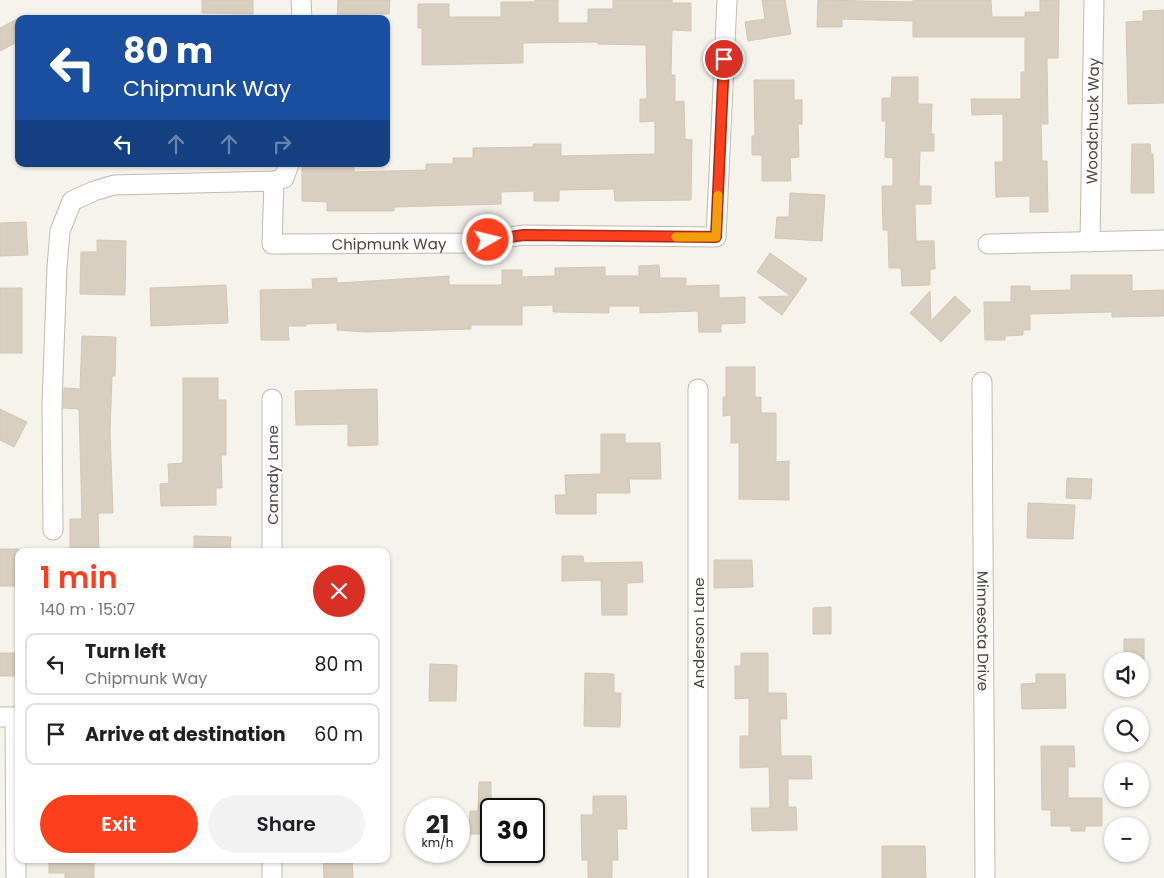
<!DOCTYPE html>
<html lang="en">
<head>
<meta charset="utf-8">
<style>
	body { margin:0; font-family:Poppins,sans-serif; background:#f2f2f2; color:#202124; height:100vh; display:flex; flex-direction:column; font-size:19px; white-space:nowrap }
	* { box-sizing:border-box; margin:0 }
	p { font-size:16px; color:#757577 }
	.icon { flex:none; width:28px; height:28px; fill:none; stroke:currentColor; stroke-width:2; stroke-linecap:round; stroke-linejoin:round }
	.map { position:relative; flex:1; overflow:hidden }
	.side { position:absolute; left:15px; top:548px; width:375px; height:315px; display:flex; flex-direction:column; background:#fff; border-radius:10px; box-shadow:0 1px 4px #0004 }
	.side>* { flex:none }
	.hud { position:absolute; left:15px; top:15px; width:375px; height:152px; border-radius:10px; box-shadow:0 1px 4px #0004; background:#1a4fa0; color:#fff; overflow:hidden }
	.buttons { position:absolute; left:1104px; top:652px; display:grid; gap:10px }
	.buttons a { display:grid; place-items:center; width:45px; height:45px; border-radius:50%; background:#fff; box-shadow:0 1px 4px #0004; font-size:25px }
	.speed { position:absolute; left:405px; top:798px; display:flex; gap:10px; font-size:25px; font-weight:700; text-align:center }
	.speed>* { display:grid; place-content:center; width:65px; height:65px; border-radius:50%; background:#fff; box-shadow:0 1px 4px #0004; line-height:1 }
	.speed small { font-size:12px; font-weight:400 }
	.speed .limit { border:2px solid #111; border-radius:8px; background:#fff; color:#111 }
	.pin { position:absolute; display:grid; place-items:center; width:42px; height:42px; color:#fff; margin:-21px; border:2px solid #fff; border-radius:50%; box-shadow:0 1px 5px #0007 }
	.me { position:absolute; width:55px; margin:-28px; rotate:82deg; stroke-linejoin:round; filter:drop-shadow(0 0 4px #0008) }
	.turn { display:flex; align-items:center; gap:18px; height:105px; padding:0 25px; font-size:22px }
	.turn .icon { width:65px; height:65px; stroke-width:2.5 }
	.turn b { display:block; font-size:35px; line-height:42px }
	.lanes { display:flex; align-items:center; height:48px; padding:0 25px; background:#0003; justify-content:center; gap:25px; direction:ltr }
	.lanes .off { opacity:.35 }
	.round { display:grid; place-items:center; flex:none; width:52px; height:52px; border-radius:26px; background:#f2f2f2 }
	.headline { display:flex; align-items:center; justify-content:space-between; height:85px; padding:0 25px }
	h1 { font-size:30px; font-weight:600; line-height:38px; color:#fc3f1d }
	.cta { display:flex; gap:10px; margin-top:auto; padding:10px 25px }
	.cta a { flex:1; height:58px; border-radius:30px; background:#fc3f1d; color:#fff; font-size:20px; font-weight:600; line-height:58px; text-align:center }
	.cta a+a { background:#f2f2f2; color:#202124 }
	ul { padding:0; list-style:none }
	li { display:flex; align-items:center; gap:15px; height:62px; margin:0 10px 8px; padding:0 15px; border:2px solid #e0e0e0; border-radius:10px }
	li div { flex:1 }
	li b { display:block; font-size:19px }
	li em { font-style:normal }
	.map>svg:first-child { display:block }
</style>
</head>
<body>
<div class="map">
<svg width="1164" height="878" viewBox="0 0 1164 878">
	<rect width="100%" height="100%" fill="#f6f3ec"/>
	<path fill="#d8cfc1" stroke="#d3c7b4" d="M202,0H253V14L202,13Z
		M338,0H390L389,14H367V19H337Z
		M535,0H558V23H588V9H613V0H672V3H691V31L672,30L671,75H675V102L684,101L685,139L692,140L691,200L615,201L614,189L559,190V201H534V191L501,192V204L394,207V211H327V202L302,201V164H354V172L426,170V164H453V158H473V148L533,147V144H561V156L655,154V121L640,122V99H647L646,45L598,44V42L523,43V63L422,65V28H418V4H449V17H501V2H535Z
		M762,0H785L791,34L748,41L745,22L765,19Z
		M818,0L913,2V0H991L992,17H1025V12H1040V0H1059L1058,58H1047L1048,124H1041L1042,161H1047L1048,212H1030V196L996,197L995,162H1003V114L972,115L971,99H1021V72H1025V37H913V21L842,19V27H817Z
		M1164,10V103L1128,104L1126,22L1143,21V11Z
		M19,18V41L0,51V28Z
		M892,77H918V104H932L931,134H934V151H920L919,186H931V204H915L916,241H934L935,269H930V285L902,286L901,268H889L888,230H883L882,186H893V158L885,157L886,121H882V98H891Z
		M754,80H794V100H802V124H798L799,157L790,158L791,181H762V155H752V136H755Z
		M1132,144H1150L1151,154H1153L1154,193H1131Z
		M790,193L825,195L822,241L775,238L777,217H789Z
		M26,222L28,255L0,256V223Z
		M97,240L126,241L125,295L80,294L81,252H97Z
		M770,253L807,279L782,315L758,297L791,296L757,272Z
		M659,265L660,278H686V286L719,285V298L745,297V323L721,324V332H699L698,311L640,313V306H609V313L553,312V305L522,306V325H471V329L366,332L337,330V323L306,324V326H288L289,340H261L260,290L313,289L312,279L337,278V283L449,276V285H502V270H522V277L555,276V268L605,267V276H639V266Z
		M1071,275H1132V291L1164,290V316L1112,317V312L1030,314V330H1023V335L1005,336V340H985L984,302H1011V286H1030V291L1071,290Z
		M226,285L228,323L151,326L150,288Z
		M0,288H22V353H0Z
		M930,291L931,321L955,296L971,311L941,342L910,313Z
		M82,336L116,337L115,376H112L110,431L113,513H98L99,551H70V519H82L79,409L63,408L64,388L80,389Z
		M726,367H755V397H761V413H776V462L789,461V500L739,499V443H731V415L723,416V397H726Z
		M183,378H218V400H226V455H221L222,488H216V505L161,506L160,484L169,483L168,464L183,463Z
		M377,389L378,445L348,446V424L296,425L295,391Z
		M0,409L27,422L14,447L0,440Z
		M601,434H625V443H660L661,479H629L630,493H596V514H556L555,495H566L565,475L601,474Z
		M1067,478L1092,479L1091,499L1066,498Z
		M1028,503L1075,505L1073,539L1027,538Z
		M194,536L231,537L230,551H194Z
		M0,549H19V586H0Z
		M562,556H583L584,563L642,562L643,582L627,583V615H602L601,580L562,581Z
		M714,560H752L753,587L714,588Z
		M831,607V634H813V608Z
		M1124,639H1144V661H1124Z
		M0,653H19V676H0Z
		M741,653H768V693H786L787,719H780L781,756H811L812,779H788V807H796L797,830L752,831L751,808H770L769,767L740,768V736H749V698L735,699V666H741Z
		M430,664L457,665L456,701H429Z
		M585,673L614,674V693H621L620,727L584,726Z
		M1036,674H1065L1066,708L1022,709L1021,684L1036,683Z
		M1041,746H1074L1075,767H1068V798H1102V826H1085V831H1071V826H1051V810H1042Z
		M479,782H491V834H469L470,811H478Z
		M593,796H626L627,829H617L618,860H612V878H588V860H582L581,815H593Z
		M882,846H925L926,878H882Z
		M49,859H94V878H65V873H49Z
		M323,859H352L353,878H324Z"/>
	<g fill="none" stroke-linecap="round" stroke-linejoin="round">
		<defs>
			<g id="minor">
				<path d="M301,0L302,19"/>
				<path id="s1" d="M274,181L272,244L469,243L524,235L716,237L727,0"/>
				<path id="s2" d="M1090,242L1094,0"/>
				<path d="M988,244L1164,240"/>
				<path id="s3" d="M982,382L985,878"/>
				<path d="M698,389V878"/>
				<path d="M53,530L52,404L57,267L60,231L72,201L94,191L114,185L274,181L284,178L289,164"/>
				<path d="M272,551V399"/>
				<path d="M0,717H15L16,878"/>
				<path d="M272,878V859"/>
			</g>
		</defs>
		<use href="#minor" stroke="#c2bbae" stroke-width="21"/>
		<use href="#minor" stroke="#fff" stroke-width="19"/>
	</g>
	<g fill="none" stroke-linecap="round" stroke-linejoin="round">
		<defs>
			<path id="route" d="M488,240L524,235L716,237L724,59"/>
		</defs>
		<use href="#route" stroke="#a42913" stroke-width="12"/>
		<use href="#route" stroke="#fc3f1d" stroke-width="9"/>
		<path stroke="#f59e0b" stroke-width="9" d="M676,237H716L718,195"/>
	</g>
	<g text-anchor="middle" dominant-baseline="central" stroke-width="4" stroke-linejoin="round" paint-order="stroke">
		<g font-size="15" fill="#4b4439" stroke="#fff">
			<text stroke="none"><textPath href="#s2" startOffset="121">Woodchuck Way</textPath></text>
			<text stroke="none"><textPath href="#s1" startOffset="180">Chipmunk Way</textPath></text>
			<text transform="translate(272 475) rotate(-90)">Canady Lane</text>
			<text stroke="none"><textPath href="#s3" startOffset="249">Minnesota Drive</textPath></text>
			<text transform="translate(698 633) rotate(-90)">Anderson Lane</text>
		</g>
	</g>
</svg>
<div class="buttons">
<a><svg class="icon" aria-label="sound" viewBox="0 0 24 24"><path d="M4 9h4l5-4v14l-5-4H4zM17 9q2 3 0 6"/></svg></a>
<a><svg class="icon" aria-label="search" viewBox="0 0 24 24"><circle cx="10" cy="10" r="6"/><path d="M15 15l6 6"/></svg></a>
<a>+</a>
<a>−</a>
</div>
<div class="speed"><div>21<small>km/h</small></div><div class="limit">30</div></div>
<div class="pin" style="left:724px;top:59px;background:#d93025"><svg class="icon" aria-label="arrive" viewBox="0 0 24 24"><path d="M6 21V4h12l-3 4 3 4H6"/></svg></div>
<svg class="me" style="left:488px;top:240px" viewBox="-20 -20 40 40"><circle r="17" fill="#fc3f1d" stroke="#fff" stroke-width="3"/><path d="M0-11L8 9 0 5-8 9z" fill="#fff"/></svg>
<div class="hud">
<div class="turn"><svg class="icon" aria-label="left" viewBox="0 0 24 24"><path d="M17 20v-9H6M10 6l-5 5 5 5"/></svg><div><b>80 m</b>Chipmunk Way</div></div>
<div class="lanes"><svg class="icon" aria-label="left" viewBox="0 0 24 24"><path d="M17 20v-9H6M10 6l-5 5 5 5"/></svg><svg class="icon off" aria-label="ahead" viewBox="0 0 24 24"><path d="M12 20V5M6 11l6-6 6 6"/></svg><svg class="icon off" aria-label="ahead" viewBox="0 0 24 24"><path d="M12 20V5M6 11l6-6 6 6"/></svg><svg class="icon off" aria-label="right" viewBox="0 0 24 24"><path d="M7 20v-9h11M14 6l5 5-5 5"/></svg></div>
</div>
<section class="side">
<div class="headline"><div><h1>1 min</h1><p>140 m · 15:07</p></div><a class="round" style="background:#d93025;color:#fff"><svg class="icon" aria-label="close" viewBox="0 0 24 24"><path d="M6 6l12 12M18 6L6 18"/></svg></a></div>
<ul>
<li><svg class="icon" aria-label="left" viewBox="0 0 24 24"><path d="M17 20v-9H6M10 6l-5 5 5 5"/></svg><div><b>Turn left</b><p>Chipmunk Way</p></div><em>80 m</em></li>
<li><svg class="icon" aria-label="arrive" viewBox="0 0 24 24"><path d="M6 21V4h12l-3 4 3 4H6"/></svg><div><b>Arrive at destination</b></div><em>60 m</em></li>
</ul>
<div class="cta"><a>Exit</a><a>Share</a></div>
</section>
</div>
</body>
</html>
